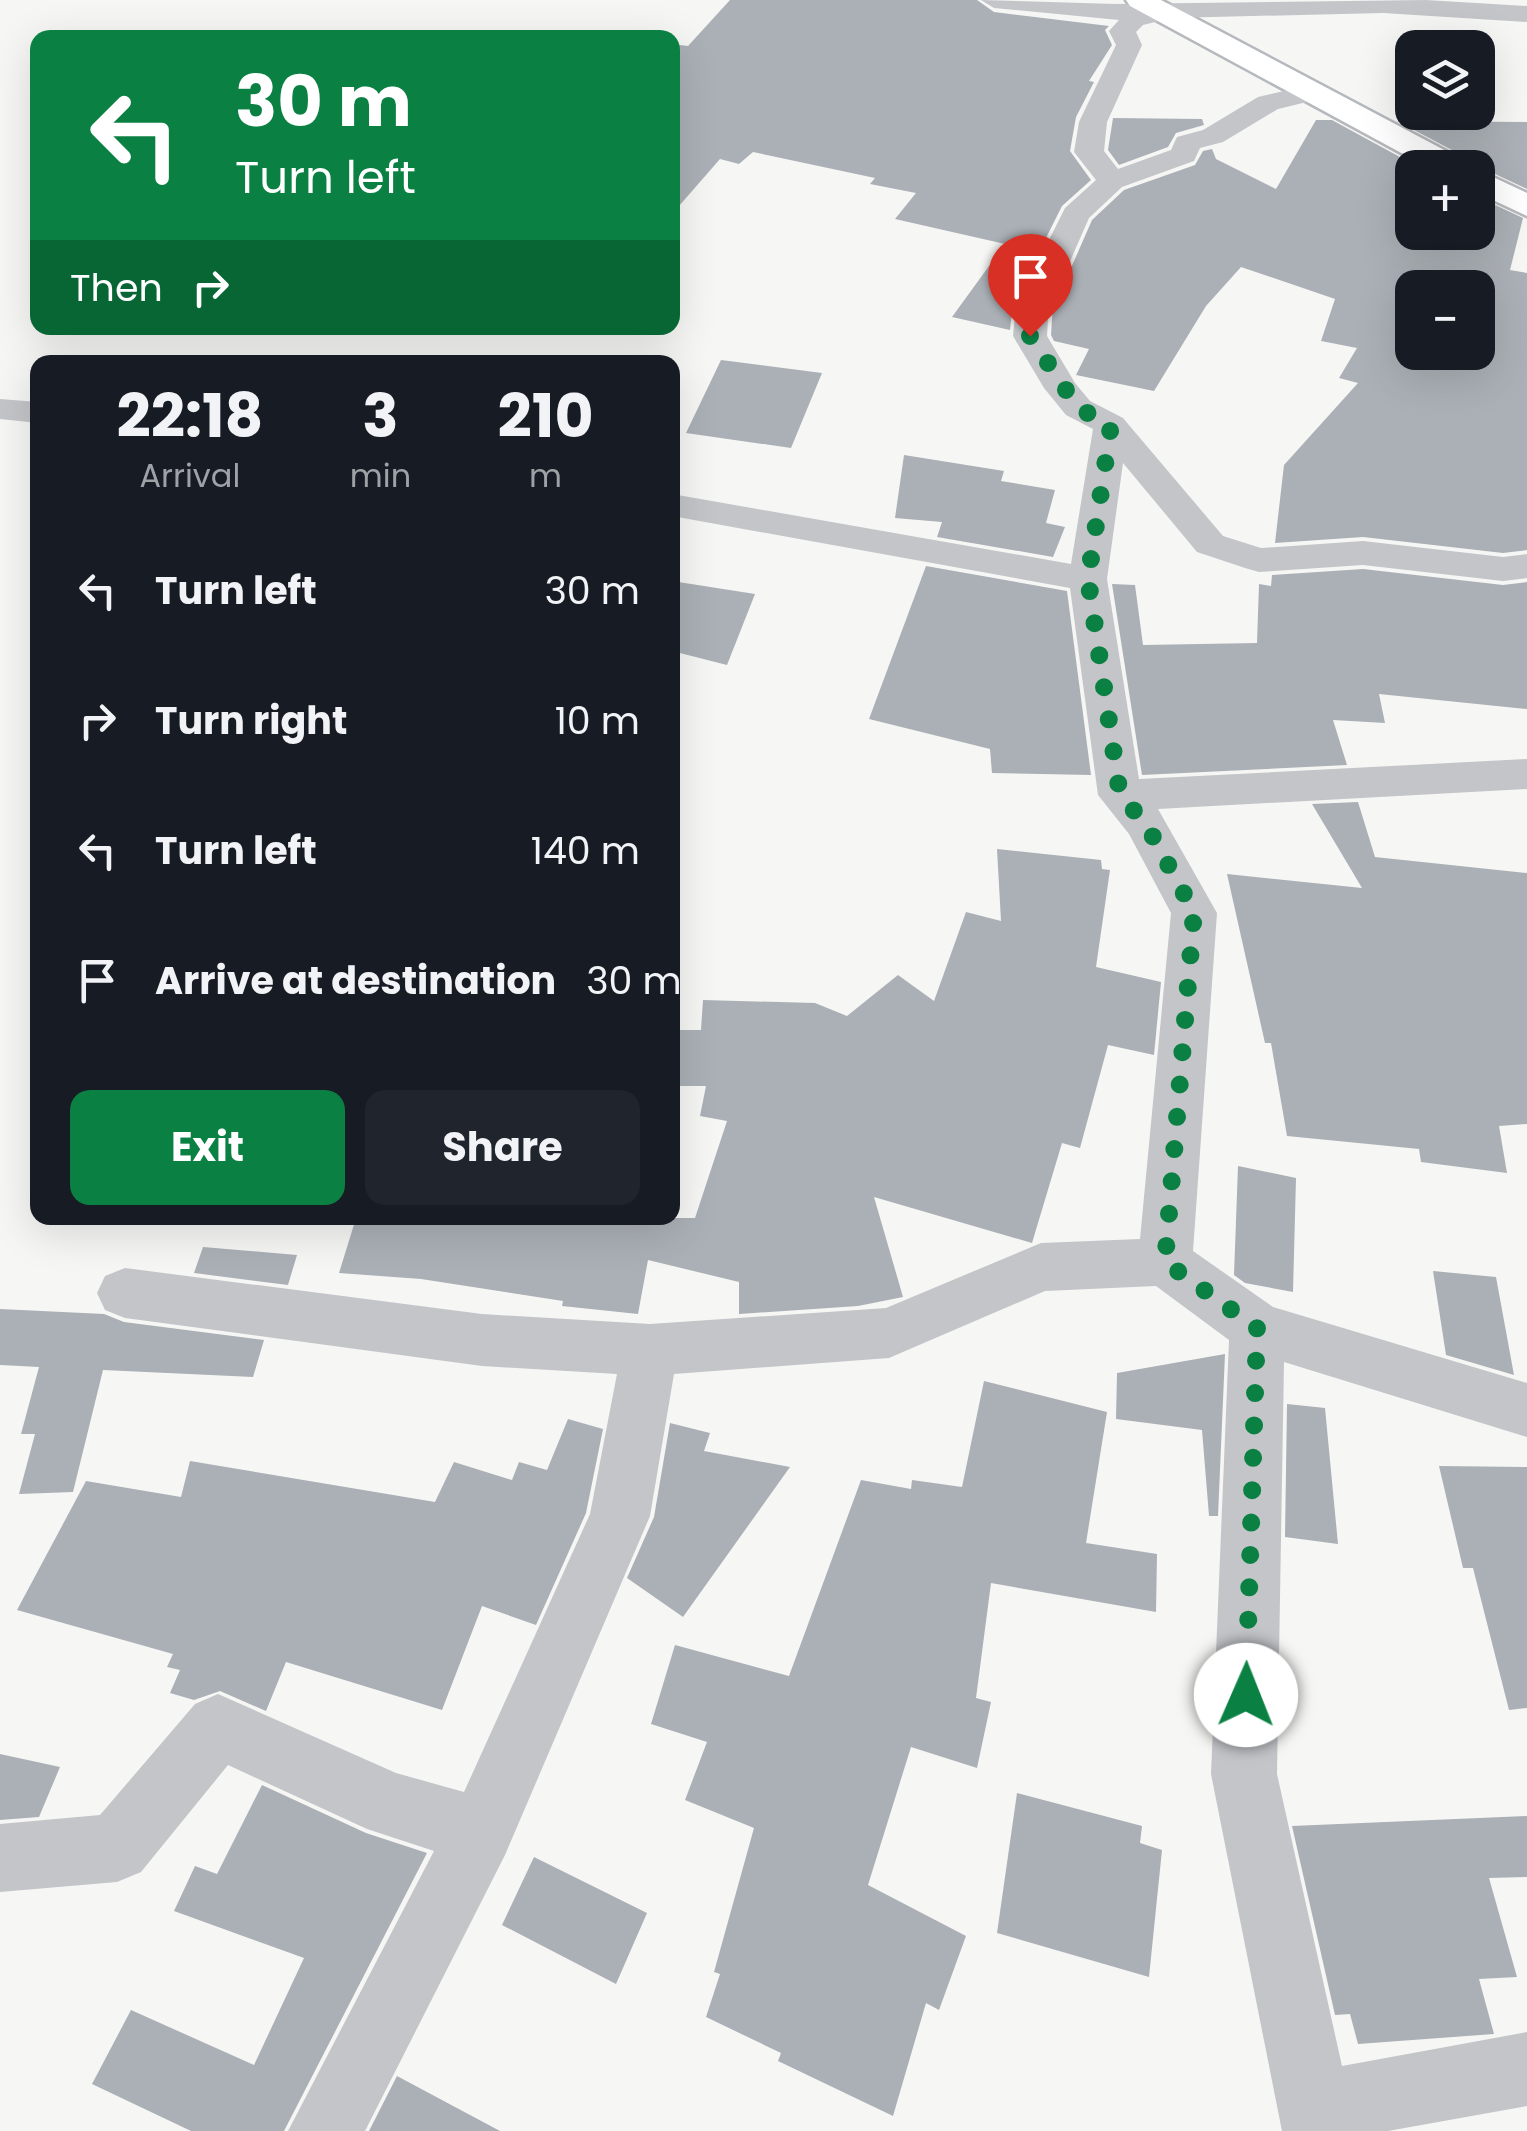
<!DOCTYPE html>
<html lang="en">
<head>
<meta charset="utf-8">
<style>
	body { margin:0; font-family:Poppins,sans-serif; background:#20242c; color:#f1f3f6; height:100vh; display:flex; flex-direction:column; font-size:38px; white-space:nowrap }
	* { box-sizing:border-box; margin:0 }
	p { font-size:32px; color:#9ea1a6 }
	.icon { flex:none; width:55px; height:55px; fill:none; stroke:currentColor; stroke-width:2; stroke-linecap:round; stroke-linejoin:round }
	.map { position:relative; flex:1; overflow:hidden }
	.drawer { position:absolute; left:30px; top:355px; width:650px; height:870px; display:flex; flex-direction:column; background:#171b24; border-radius:20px; box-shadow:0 10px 40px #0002 }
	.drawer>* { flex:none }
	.hud { position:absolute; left:30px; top:30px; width:650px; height:305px; border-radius:20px; box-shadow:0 10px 40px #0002; background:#0b8043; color:#fff; overflow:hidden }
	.tools { position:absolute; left:1395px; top:30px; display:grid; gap:20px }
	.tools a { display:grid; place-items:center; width:100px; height:100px; border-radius:20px; background:#171b24; box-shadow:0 10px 40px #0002; font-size:50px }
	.pin { position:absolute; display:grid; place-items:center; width:85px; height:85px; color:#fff; margin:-102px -42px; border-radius:50% 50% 50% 0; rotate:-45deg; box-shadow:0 0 10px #0007 }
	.pin .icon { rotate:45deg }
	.me { position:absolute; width:110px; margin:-55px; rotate:1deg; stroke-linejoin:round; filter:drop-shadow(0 0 8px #0008) }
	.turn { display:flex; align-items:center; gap:35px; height:210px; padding:0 40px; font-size:45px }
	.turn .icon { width:130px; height:130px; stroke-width:2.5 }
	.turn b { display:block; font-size:70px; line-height:85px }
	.then { display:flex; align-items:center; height:95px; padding:0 40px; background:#0003; gap:20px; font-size:38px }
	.eta { display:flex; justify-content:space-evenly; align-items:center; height:170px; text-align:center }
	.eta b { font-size:60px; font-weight:700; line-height:70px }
	.action { display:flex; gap:20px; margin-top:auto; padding:20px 40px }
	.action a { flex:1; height:115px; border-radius:20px; background:#0b8043; color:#fff; font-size:40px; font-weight:700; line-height:115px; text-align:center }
	.action a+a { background:#20242c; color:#f1f3f6 }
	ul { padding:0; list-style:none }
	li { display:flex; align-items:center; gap:30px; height:130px; padding:0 40px }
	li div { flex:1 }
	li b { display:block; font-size:38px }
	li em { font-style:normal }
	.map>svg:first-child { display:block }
</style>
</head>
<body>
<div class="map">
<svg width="1527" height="2131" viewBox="0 0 1527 2131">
	<rect width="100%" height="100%" fill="#f6f6f4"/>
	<path fill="#abb0b6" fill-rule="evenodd" d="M730,0H977L994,12L1109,26L1105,30L1112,45L1089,81L1094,82L1076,117L1070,151L1091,180L1062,206L1035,260L1015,283L1010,330L952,317L1005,244L895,219L916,193L870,184L875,178L753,152L739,164L720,159L672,214V44L688,46Z
		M1113,118L1202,119L1204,125L1176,133L1168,147L1119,165L1108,150Z
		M1316,120H1332L1420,168H1412V232H1478V197L1523,218L1510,270L1527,273V550L1503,553L1363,537L1275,543L1284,465L1358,383L1339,378L1357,348L1321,341L1335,299L1241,267L1206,306L1154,391L1076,375L1089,349L1054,341L1051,335L1054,288L1071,268L1092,220L1124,190L1195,165L1203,151L1212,149L1216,159L1276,189ZM1412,288H1478V352H1412Z
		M1397,121L1527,122V189L1480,167L1474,168L1467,158Z
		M721,360L822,373L791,448L686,433Z
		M904,455L1004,471L1001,481L1055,490L1046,523L1065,527L1053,557L937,537L942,522L895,518Z
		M926,566L1067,591L1091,775L992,773L990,749L869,719Z
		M1363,569L1503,585L1527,582V709L1379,694L1385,723L1333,720L1347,765L1142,775L1112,584L1135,585L1143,645L1257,643L1259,584L1271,586L1272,575Z
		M672,581L755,594L727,665L672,651Z
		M1358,802L1375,857L1527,873V1124L1499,1126L1507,1173L1421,1162L1419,1149L1287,1136L1271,1043H1265L1227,874L1362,888L1312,804Z
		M997,849L1101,860L1102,869L1110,870L1096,967L1161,982L1154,1055L1108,1045L1080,1148L1062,1143L1032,1243L874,1197L903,1297L858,1306L739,1314V1282L648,1260L638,1314L562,1306L563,1301L421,1279L339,1273L356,1218H695L727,1121L700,1116L706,1086H672V1030H701L703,1000L815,1003L847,1016L898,975L934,1001L966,912L1001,921Z
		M1238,1166L1296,1178L1293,1292L1245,1283L1234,1275Z
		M203,1247L297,1255L288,1285L194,1273Z
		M1433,1271L1496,1277L1514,1375L1446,1355Z
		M0,1309L104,1314L124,1322L264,1340L253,1377L103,1370L73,1492L19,1494L35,1434H21L39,1367L0,1365Z
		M1225,1354L1218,1516H1209L1202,1430L1116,1419L1117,1373Z
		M984,1381L1107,1412L1086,1543L1157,1554L1156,1612L991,1583L976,1698L991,1702L977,1768L911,1747L868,1885L966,1936L939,2010L926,2003L893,2116L778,2061L781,2053L706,2017L720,1974L714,1972L754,1828L685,1800L707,1742L651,1724L675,1645L789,1676L861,1480L911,1489L912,1480L962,1487Z
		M1287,1404L1325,1408L1338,1544L1285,1537Z
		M568,1419L603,1429L586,1513L536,1625L482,1606L442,1710L286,1662L266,1711L220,1691L194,1700L170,1693L180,1670L167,1667L173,1654L17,1610L86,1481L181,1497L190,1461L435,1502L454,1462L512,1480L519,1462L547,1470Z
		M670,1423L710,1433L704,1451L790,1467L683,1617L627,1578L654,1517Z
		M1439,1466L1527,1467V1708L1509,1710L1473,1568H1463Z
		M0,1754L60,1767L39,1817L0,1820Z
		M262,1785L366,1833L427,1853L284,2131H191L92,2084L131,2010L254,2065L304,1958L174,1911L195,1866L217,1874Z
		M1017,1793L1142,1826L1140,1843L1162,1850L1149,1977L997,1933Z
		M1527,1816V1877L1489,1878L1517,1977L1479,1979L1494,2034L1358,2044L1350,2014L1335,2015L1292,1826Z
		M534,1857L647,1913L616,1984L502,1925Z
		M397,2076L500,2131H369Z"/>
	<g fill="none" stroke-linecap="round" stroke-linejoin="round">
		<defs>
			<path id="secondary" d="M1126,0H1161L1465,161L1470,168H1429L1130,6Z
				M1478,170L1527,193V216L1478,193Z"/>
		</defs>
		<use href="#secondary" stroke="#b5b9bd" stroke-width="5"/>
		<path fill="#c3c5c9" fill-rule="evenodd" d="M981,0L1116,4L1426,0L1527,6V22L1383,13L1171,18L1143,25L1136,32L1142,45L1107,122L1104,151L1118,169L1171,150L1177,137L1203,130L1258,97L1309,85L1323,93L1319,99L1278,109L1223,142L1200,148L1194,161L1122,187L1089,218L1068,266L1050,287L1047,336L1075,383L1090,401L1123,418L1223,536L1261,548L1363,541L1503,557L1527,554V578L1503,581L1363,565L1259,572L1245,568L1197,552L1123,463L1107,579L1139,779L1527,759V789L1158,809L1217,913L1193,1251L1273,1307L1527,1383V1437L1284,1362L1277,1774L1342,2066L1527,2032V2106L1388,2131H1282L1211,1774L1229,1340L1156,1286L1045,1291L889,1358L674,1374L650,1516L505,1855L365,2131H288L434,1851L367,1829L228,1765L141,1872L117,1882L0,1892V1824L100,1815L195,1704L218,1694L396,1773L464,1792L590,1514L617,1374L482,1366L125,1318L105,1310L97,1293L105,1276L125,1268L482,1314L650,1324L886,1308L1041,1243L1140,1239L1171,913L1129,834L1098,795L1070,588L672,516V494L1071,564L1093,429L1066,415L1044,388L1013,336L1018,285L1038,262L1065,208L1096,180L1074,152L1079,122L1116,45L1109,31L1119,20L994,8Z
			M0,399L38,402V423L0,419Z"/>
		<use href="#secondary" fill="#fff" fill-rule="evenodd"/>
	</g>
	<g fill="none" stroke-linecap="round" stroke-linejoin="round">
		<path stroke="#0b8043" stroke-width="18" stroke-dasharray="0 32.4" d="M1030,336L1078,408L1111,425L1088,579L1120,795L1146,824L1194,912L1165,1262L1257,1328L1246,1695"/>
	</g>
</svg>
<div class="tools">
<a><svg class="icon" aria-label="layers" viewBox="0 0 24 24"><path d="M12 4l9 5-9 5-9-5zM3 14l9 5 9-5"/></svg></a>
<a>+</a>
<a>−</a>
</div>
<div class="pin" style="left:1030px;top:336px;background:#d93025"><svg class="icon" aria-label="arrive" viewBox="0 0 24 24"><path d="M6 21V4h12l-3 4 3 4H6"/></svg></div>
<svg class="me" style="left:1246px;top:1695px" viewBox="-20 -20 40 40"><circle r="19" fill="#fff"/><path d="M0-13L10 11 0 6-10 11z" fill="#0b8043"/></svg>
<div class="hud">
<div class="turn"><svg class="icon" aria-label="left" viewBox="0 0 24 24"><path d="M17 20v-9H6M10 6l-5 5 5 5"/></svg><div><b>30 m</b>Turn left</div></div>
<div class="then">Then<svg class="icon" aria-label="right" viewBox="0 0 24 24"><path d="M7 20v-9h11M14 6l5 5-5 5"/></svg></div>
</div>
<section class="drawer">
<div class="eta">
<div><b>22:18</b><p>Arrival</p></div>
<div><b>3</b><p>min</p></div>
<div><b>210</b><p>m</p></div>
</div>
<ul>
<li><svg class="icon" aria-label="left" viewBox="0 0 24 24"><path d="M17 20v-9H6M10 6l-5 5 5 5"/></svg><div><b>Turn left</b></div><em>30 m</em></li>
<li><svg class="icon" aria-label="right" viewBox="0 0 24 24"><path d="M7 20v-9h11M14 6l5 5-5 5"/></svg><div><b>Turn right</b></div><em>10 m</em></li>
<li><svg class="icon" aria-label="left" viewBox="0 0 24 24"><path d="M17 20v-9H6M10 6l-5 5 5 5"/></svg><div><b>Turn left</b></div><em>140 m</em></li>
<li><svg class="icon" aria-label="arrive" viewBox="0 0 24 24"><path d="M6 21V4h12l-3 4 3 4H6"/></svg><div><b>Arrive at destination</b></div><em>30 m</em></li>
</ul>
<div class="action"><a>Exit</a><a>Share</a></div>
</section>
</div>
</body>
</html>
